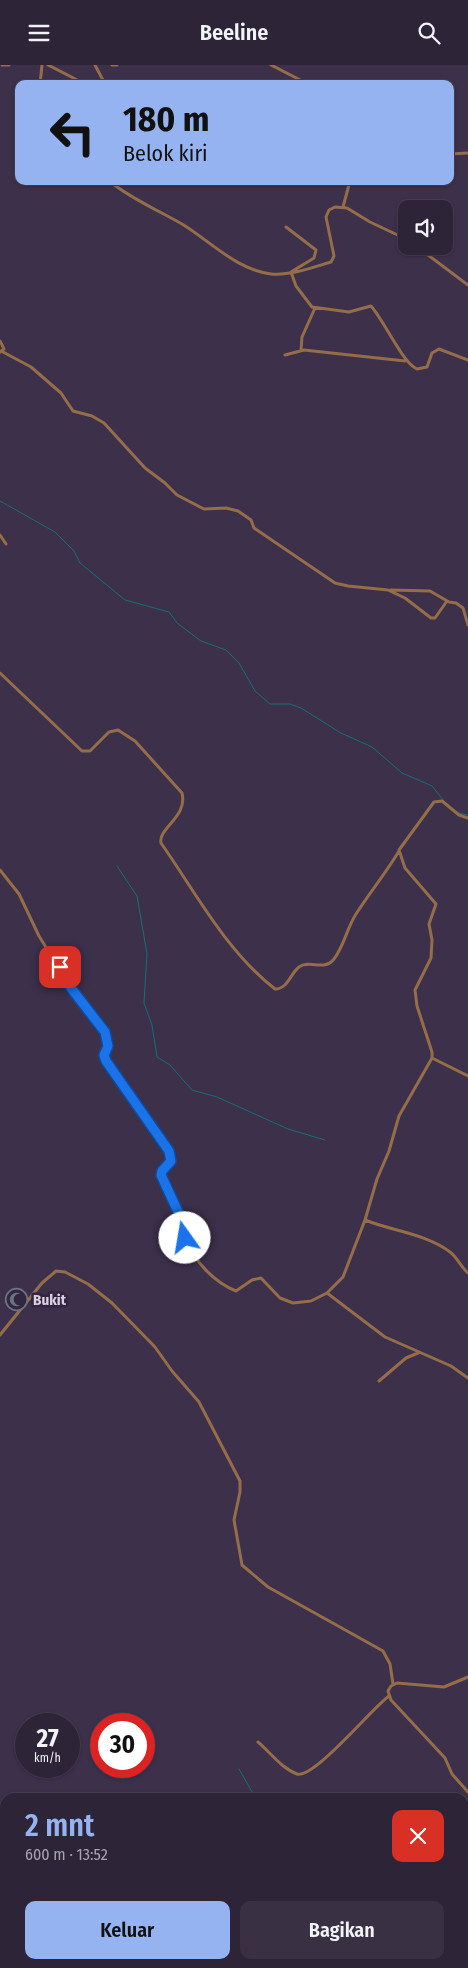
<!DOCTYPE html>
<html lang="id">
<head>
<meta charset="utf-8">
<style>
	body { margin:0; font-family:"Fira Sans Condensed",sans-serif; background:#393043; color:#f1f3f6; height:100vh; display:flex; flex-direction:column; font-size:19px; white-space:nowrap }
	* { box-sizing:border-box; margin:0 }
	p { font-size:16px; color:#a7a4ae }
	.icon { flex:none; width:28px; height:28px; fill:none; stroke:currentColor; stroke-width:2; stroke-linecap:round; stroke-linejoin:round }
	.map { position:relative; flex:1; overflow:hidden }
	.side { position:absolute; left:0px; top:1728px; width:469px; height:176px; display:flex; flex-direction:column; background:#2d2438; border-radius:15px 15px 0 0; box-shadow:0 1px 4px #0004,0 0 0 1px #484153 }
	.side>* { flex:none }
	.guide { position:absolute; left:15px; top:15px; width:439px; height:105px; border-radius:10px; box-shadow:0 1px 4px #0004,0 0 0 1px #484153; background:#95b2f1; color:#111; overflow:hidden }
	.buttons { position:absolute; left:398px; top:135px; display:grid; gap:10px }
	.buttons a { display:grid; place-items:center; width:55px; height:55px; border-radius:10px; background:#2d2438; box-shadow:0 1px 4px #0004,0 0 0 1px #484153; font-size:25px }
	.speed { position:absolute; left:15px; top:1648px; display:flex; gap:10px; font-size:25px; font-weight:700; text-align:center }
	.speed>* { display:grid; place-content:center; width:65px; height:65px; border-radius:50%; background:#2d2438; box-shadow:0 1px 4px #0004,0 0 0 1px #484153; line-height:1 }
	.speed small { font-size:12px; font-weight:400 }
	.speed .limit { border:8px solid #d22; background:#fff; color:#111 }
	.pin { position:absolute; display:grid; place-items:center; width:42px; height:42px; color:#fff; margin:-21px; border-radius:10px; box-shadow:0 2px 8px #0006 }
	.me { position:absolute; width:55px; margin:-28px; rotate:347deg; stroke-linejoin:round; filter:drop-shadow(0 0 4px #0008) }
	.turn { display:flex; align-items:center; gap:18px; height:105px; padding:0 25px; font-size:22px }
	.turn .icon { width:65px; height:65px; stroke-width:2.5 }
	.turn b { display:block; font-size:35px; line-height:42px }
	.round { display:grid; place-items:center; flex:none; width:52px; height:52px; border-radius:10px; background:#393043 }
	.head { display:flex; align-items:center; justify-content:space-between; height:85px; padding:0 25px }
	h1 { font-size:30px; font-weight:600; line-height:38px; color:#95b2f1 }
	.primary-button { display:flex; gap:10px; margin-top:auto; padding:10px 25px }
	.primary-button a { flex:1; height:58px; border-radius:10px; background:#95b2f1; color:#111; font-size:20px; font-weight:600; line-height:58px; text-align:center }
	.primary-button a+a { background:#393043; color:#f1f3f6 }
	header { display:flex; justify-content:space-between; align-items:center; height:65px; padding:0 25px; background:#2d2438; font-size:22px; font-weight:600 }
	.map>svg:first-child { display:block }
</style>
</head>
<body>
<header><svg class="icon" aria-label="menu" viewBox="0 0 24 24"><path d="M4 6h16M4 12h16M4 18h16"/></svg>Beeline<svg class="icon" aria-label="search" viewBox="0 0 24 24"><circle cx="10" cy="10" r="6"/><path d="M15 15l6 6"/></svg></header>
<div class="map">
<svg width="468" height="1903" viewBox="0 0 468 1903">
	<rect width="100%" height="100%" fill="#3c304b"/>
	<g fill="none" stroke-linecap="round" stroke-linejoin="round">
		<path stroke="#147079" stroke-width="1" d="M0,436L55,467L74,486L80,498L125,535L169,547L177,558L201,576L226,585L239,598L255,626L270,639H290L301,643L341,668L372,682L402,708L432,721L444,736
			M459,748L468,750
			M117,801L137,831L147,889L144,938L152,960L157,992L170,1000L192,1025L217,1032L288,1064L325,1075
			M239,1704L255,1732
			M370,1903L374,1899"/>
		<path stroke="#956d49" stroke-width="3" d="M2,0H9
			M48,0L85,19
			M95,0L105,19
			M112,0H117
			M271,0L308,19
			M40,19L42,0
			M450,89L468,88
			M109,116C133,135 156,144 182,159C210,176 237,205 271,209C290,211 314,202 331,197L334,191L326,152L329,145L335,142L347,143L370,157L406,174
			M343,142L350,116
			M286,162L316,185L314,193L291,207L296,221L312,242L349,247L371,241C385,257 402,297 417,304L427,302L432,288L439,284L468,295
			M416,181L468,220
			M0,276L4,284L0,287
			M301,285L302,272L315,243
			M3,287L31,302L61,328L73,346L92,351L104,358L145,403L165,418L177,430L204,444L226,443L238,446L251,455L254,463L335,518L348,521L388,525L405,533L431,553H435L447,536
			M285,290L304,285L405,296
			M0,470L6,479
			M391,525L430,526L449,537L456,538L463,543L468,560
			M0,608L82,686H90L109,667L118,665L135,676L182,728C188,752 158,763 161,778C196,828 226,886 275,924C288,924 290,909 299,902C310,894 324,907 334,894C344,881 347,863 356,849C370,827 386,808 399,786
			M0,805L19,829L39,871L71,923L101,960L108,974V981L104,990L106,996L169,1086L171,1096L162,1106L161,1110C168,1123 176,1138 180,1152C183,1160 183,1168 186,1175C195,1197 214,1217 236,1226L252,1215L261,1213L280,1233L293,1238L311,1236L327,1228L343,1212L365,1155L377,1114L389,1086L399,1051L432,993V987L417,941L415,925L431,893L432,875L429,859L436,839L405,803L399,785L434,737L442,736L459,750L468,753
			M432,993L468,1011
			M365,1155C392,1166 427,1169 450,1187C457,1192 461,1202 468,1208
			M327,1228L385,1272L451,1301L468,1313
			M0,1270L42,1218L56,1206L65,1207L88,1219L112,1238L155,1282L172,1306L199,1337L240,1416V1427L234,1455L242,1500L268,1522L383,1586L390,1599L393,1619
			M379,1316L406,1293L418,1288
			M468,1612L444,1622L397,1618L391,1621L388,1626L391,1635L445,1693L452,1709L468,1727
			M258,1677C270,1687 281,1703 297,1709C314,1714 372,1643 389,1631
			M0,1856L5,1861
			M0,1896H1
			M48,1899L52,1903
			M160,1903L165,1901L168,1903"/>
	</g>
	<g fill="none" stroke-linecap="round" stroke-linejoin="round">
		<defs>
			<path id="route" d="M60,902L71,923L105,967L108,981L104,990L106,996L169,1086L171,1096L162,1106L161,1110L180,1151L185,1173"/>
		</defs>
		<use href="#route" stroke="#114b97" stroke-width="12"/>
		<use href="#route" stroke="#1a73e8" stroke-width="9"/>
	</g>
	<defs>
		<symbol id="mosque-ring" viewBox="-11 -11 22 22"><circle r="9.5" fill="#322640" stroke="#6b7280" stroke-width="1.5"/><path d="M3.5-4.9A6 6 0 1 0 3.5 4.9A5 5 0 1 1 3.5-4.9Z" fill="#6b7280"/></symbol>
	</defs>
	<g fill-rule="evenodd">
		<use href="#mosque-ring" x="4" y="1222" width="25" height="25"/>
	</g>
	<g text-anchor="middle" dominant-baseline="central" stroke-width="5" stroke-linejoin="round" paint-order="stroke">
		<g font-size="15" font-weight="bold" fill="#d8d1e2" stroke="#322640" text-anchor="start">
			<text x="33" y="1235">Bukit</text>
		</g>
	</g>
</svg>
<div class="buttons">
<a><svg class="icon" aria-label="sound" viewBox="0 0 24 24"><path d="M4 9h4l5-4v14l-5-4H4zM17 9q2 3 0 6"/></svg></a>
</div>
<div class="speed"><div>27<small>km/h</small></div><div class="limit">30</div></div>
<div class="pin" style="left:60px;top:902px;background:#d93025"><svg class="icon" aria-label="arrive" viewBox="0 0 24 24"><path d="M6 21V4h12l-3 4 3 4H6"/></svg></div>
<svg class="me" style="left:185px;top:1173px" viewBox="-20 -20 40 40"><circle r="19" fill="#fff"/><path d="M0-13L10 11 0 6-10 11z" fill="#1a73e8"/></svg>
<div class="guide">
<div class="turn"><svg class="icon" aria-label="left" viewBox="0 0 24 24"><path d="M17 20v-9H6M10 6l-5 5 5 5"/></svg><div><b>180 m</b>Belok kiri</div></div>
</div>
<section class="side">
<div class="head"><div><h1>2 mnt</h1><p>600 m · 13:52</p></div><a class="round" style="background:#d93025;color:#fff"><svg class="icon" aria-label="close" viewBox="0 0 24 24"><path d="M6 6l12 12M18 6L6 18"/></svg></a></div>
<div class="primary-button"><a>Keluar</a><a>Bagikan</a></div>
</section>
</div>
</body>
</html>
